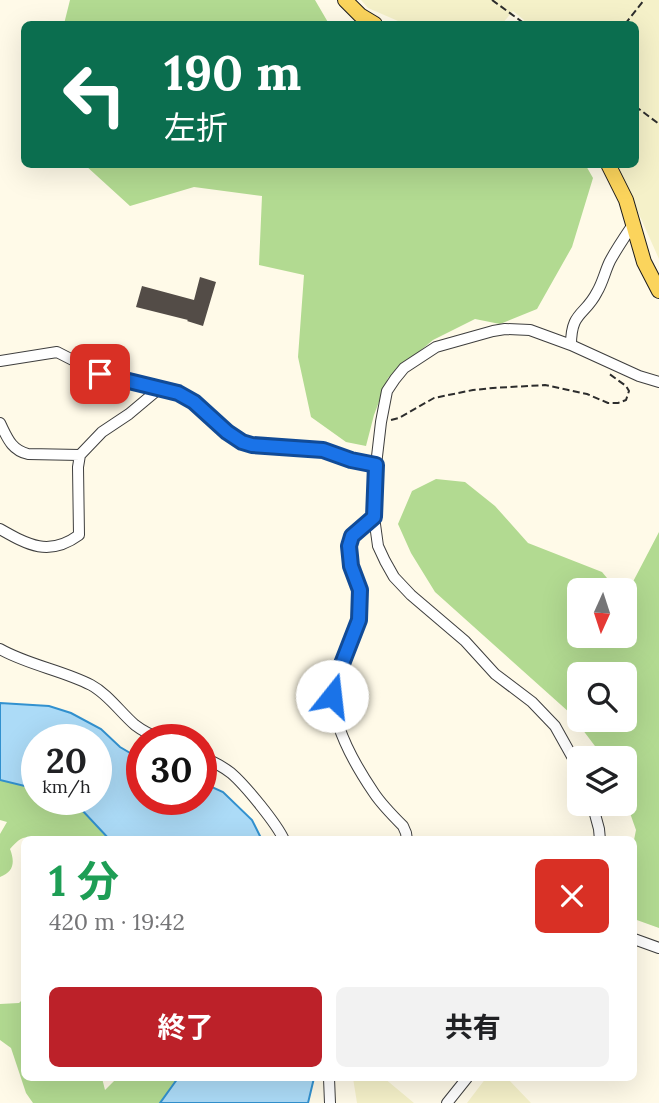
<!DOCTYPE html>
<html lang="ja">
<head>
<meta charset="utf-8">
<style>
	body { margin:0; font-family:Lora,"Noto Sans JP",serif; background:#f2f2f2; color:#202124; height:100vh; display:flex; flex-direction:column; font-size:26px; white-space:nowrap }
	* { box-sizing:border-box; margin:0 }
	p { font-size:23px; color:#757577 }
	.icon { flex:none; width:38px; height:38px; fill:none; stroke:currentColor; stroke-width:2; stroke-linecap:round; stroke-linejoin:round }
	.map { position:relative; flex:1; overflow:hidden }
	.sheet { position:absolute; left:21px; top:836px; width:616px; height:245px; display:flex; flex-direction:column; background:#fff; border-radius:10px; box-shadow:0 7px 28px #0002 }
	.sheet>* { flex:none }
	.hud { position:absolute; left:21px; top:21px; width:618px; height:147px; border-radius:10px; box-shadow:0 7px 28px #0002; background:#0b6e4f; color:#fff; overflow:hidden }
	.needle { width:46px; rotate:183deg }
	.buttons { position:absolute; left:567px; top:578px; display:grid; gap:14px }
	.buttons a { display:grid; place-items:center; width:70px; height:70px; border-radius:10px; background:#fff; box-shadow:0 7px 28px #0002; font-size:35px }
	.speed { position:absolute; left:21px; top:724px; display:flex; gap:14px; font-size:35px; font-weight:700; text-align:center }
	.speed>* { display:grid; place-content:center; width:91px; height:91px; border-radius:50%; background:#fff; box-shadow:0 7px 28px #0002; line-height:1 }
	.speed small { font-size:18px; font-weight:400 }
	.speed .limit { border:10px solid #d22; background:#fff; color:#111 }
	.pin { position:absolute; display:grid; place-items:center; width:60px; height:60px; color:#fff; margin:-30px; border-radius:14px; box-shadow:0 4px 10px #0006 }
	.me { position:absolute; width:77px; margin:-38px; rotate:16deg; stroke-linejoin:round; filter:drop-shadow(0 0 5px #0008) }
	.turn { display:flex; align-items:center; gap:24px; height:147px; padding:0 28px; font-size:32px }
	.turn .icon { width:91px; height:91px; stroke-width:2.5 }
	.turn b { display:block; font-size:49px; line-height:60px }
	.round { display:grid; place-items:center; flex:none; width:74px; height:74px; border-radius:10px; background:#f2f2f2 }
	.overview { display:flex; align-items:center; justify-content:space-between; height:119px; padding:0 28px }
	h1 { font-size:42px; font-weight:700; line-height:52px; color:#1e9e55 }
	.action { display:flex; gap:14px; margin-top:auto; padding:14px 28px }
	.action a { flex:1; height:80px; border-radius:10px; background:#bc2129; color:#fff; font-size:28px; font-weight:700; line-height:80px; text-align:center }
	.action a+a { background:#f2f2f2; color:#202124 }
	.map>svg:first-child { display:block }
</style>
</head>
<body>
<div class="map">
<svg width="659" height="1103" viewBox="0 0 659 1103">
	<rect width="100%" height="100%" fill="#fffae8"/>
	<path fill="#f5f1c9" d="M361,0H659V259L617,165L635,164V24H521L524,20L513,11L502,24H405L368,8Z
		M353,1078H384L414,1103H357Z
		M486,1078H507L531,1103H467Z"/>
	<path fill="#b2da91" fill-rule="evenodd" d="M70,0H315L329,24H64Z
		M585,164L593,178L572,247L537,309L500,324L475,319L433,340L388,378L374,415L366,446L346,442L311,417L298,357L304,275L259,265L262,196L194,187L130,206L85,165Z
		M436,479L465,482L495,506L528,543L602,572L617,590H579V635H625V597L659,532V928L634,919V840L636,830L625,799V758H604L570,713L435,592L411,553L398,524L412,491ZM579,674H625V719H579Z
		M0,777L37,785V800H73L120,840H39C24,834 20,838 10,849C15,862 14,872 0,877V834L7,822L0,820Z
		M24,998V1078H102L105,1090L117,1078H181L165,1103H33L26,1093L11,1048L0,1040V1004L19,1003Z"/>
	<path fill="#acdbf7" stroke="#3291cf" stroke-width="2" d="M0,703L49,706L71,713L101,729L120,747L142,760V800H201V782L223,792L252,820L262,840H110L82,810L67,800H96V740H37V789L0,780Z
		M178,1078H314L308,1103H160Z"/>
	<path fill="#534c47" d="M200,277L216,282L203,326L187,321L188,320L136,307L142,286L194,300Z"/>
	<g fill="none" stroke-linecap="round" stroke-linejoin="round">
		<defs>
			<path id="minor" d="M571,345C571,311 585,316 597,292C603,282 605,271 610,261C617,248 626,235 634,223
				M0,361L57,352L100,374L178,393L194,402L227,432L242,442L252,445L323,450L351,460L376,465
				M0,423C7,437 11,450 28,454L80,455
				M374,517L353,536L349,546L351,567L360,590L359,620L333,687C330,722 355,765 374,793C382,805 393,816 403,826L406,833L407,840
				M0,529C28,545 49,557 79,535L78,467L80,455L102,432L129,414L160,388
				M0,649C28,665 62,670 91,685C108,694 120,712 135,725C144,732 153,736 163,740
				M201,757C212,761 222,766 231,773C245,785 277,824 284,840
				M579,769L555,726L532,702L495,674L465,641L411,595L394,577L385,561L378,546L374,517L376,465L381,422L387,391L395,379L404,368L436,347L493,331L505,329L530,330L571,345L639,376L659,382
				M592,803L599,829L600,840
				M634,939L659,948
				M329,1078L330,1103
				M447,1103L467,1078"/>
			<path id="major" d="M345,0L360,15L375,24
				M608,164L626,200L644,262L659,291"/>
		</defs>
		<use href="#minor" stroke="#3e3e3e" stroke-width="12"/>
		<use href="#major" stroke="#1c1c1c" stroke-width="16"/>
		<path stroke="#2d2d2d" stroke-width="2" stroke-dasharray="7 3.5" stroke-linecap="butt" d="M492,0L525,24
			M625,24L644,0
			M635,106L659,124
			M391,420L399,418L434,398L473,390L493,388L545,385L587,394L608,403H618L626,400L629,391L626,386L608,373"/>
		<use href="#minor" stroke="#fff" stroke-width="10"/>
		<use href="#major" stroke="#fbd45c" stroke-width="14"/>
	</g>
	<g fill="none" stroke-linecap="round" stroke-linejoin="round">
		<defs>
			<path id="route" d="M100,374L178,393L194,402L227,432L242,442L252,445L323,450L351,460L376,465L374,517L352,536L349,546L351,566L360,590L359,620L333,687L332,696"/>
		</defs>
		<use href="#route" stroke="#114b97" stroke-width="18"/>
		<use href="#route" stroke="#1a73e8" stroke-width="12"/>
	</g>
</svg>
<div class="buttons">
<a><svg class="needle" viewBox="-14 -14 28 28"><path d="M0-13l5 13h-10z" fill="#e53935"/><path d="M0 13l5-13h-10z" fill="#757577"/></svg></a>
<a><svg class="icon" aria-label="search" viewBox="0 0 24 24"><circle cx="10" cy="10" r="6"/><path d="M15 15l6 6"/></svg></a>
<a><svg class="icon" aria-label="layers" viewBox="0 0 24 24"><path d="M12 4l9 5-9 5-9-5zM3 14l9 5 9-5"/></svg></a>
</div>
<div class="speed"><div>20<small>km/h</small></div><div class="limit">30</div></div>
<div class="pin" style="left:100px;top:374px;background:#d93025"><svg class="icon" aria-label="arrive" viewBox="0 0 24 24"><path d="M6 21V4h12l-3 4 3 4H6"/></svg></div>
<svg class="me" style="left:332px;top:696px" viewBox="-20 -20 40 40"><circle r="19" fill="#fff"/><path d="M0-13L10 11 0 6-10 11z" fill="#1a73e8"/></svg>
<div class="hud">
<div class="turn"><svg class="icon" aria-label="left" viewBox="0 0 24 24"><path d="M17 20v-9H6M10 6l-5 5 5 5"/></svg><div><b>190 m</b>左折</div></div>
</div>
<section class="sheet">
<div class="overview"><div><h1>1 分</h1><p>420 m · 19:42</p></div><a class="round" style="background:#d93025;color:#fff"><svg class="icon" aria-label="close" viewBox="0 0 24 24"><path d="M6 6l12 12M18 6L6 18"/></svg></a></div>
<div class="action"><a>終了</a><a>共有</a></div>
</section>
</div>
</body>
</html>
